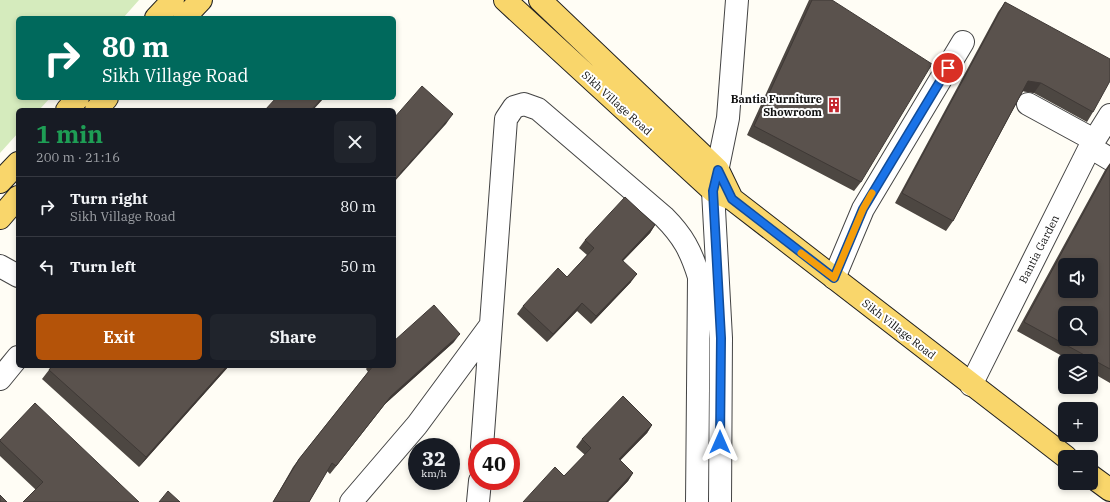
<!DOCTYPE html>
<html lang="en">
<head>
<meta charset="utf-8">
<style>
	body { margin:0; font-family:"IBM Plex Serif",serif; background:#20242c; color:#f1f3f6; height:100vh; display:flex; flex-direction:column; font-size:15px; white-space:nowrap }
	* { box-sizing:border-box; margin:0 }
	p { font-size:13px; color:#9ea1a6 }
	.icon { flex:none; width:22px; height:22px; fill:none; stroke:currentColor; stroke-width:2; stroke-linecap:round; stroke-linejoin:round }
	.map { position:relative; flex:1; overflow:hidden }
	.panel { position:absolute; left:16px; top:108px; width:380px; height:260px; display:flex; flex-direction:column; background:#171b24; border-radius:6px; box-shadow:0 2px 6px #0003 }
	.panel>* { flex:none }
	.hud { position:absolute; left:16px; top:16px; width:380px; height:84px; border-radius:6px; box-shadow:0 2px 6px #0003; background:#00695c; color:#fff; overflow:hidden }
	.tools { position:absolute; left:1058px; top:258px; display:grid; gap:8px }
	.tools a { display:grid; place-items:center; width:40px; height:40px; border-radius:6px; background:#171b24; box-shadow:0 2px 6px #0003; font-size:20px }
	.speed { position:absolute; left:408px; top:438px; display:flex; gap:8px; font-size:20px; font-weight:700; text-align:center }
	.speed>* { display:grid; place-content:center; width:52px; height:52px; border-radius:50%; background:#171b24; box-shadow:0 2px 6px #0003; line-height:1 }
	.speed small { font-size:10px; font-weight:400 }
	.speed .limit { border:6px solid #d22; background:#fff; color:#111 }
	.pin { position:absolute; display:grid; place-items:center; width:34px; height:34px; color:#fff; margin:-17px; border:2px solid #fff; border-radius:50%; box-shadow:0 1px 4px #0007 }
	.me { position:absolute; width:44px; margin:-22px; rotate:0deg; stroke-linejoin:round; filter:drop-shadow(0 0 3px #0008) }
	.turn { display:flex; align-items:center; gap:14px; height:84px; padding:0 20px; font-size:18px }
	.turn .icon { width:52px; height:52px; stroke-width:2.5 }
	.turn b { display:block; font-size:28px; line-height:34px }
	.round { display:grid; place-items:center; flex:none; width:42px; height:42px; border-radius:6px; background:#20242c }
	.summary { display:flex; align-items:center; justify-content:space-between; height:68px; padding:0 20px }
	h1 { font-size:24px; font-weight:700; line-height:30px; color:#1e9e55 }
	.cta { display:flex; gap:8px; margin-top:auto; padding:8px 20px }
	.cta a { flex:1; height:46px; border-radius:6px; background:#b45309; color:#fff; font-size:16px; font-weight:700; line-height:46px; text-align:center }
	.cta a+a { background:#20242c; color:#f1f3f6 }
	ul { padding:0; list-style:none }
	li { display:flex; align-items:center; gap:12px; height:60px; padding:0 20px; border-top:1px solid #363941 }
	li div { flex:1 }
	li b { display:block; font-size:15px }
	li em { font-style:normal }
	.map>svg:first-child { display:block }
</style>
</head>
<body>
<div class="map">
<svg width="1110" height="502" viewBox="0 0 1110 502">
	<rect width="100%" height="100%" fill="#fffdf5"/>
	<path fill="#d5ebbd" d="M0,0H139L123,18H18V98H50L39,110H18V133L0,153Z"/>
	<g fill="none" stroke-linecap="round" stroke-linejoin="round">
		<defs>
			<path id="minor" d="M1028,104L1094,140
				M1090,147L1110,159
				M0,266L18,276
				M834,278L863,209L963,42
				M0,379L18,357
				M971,385L1090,147L1110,115
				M482,447L506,119L514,107L524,104L538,109L664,217C683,236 691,251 699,277L697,502
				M351,502L417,425L490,326
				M478,502L480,481
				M720,502L721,338L713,191L728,118L737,0"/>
			<path id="major" d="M505,0L713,191L732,199L1066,457
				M540,0L718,170L732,199
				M156,18L173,0
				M184,18L201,0
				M67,110L78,98
				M96,110L107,98
				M0,182L18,163
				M0,218L18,197
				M1091,476L1110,490"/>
		</defs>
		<use href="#minor" stroke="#444" stroke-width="24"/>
		<use href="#major" stroke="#222" stroke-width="24"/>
		<use href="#minor" stroke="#fff" stroke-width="22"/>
		<use href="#major" stroke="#f9d66b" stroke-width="22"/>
	</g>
	<path fill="#4d4742" d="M809,0H832L861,182L854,191L747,135Z
		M1005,2L1093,112L1087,122L1034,93L1023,91L953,221L946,231L895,203L998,12Z
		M1110,163V383L1091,372V361H1071L1017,331L1105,170Z
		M655,225L650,233L623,261L631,282L591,324L577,311L547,342L517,314L523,306L567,277L587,255L579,248L585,240Z
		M454,342L385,404L330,474L327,471L309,502H273L293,467L299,459L368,372L366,369L368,366H394Z
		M52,366H229L139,467L42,379Z
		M652,425L647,433L620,460L633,473L628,481L608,502H523L564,476L585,455L576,447L582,439Z
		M0,440L139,502L35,489L0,456Z"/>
	<path fill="#3f3936" d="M1028,81L1041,83L1034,93L1021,91Z
		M322,98H324L313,110H311Z
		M453,114L446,124L394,182V180Z
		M655,225L650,233L616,268L622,260Z
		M637,274L631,282L591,324L596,316Z
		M582,303L577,311L547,342L553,334Z
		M460,334L454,342L385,404L330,474L336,466L391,396Z
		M227,366H229L139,467L146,457Z
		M652,425L647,433L614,467L619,459Z
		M633,473L628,481L608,502H606Z"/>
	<path fill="#5a524d" stroke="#3f3936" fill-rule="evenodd" d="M812,0H832L932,64L861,182L754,126Z
		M1005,2L1110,59V81L1093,112L1041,83L1028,81L953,221L902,193Z
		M422,86L453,114L394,180V118Z
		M276,98H322L311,110H265Z
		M1110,164V369L1024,322ZM1065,265H1091V291H1065ZM1065,313H1091V339H1065Z
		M625,197L655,225L622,260L637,274L596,316L582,303L553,334L523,306L558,268L567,277L594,248L585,240Z
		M434,305L460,334L391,396L336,466L332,463L309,502H273L299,459L373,366H394V341Z
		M52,366H227L146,457L49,370Z
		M623,396L652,425L619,459L633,473L606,502H523L555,467L564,476L591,448L582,439Z
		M35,403L139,502H23L43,482L0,441V440Z
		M168,491L180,502H159Z
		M0,495L7,502H0Z"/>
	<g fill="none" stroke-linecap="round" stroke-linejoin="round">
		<defs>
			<path id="route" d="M720,442L721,338L713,191L718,170L732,199L834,278L863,209L948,68"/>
		</defs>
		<use href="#route" stroke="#114b97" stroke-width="10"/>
		<use href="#route" stroke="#1a73e8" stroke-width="7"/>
		<path stroke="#f59e0b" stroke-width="7" d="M801,253L834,278L863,209L872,193"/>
	</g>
	<defs>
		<symbol id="building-bare" viewBox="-9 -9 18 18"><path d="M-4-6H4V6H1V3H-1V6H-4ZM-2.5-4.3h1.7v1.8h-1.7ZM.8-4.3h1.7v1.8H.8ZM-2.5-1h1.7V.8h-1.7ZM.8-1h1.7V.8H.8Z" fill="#c4262e" stroke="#fff" stroke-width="2.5" paint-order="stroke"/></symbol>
	</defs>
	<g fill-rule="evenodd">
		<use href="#building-bare" x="823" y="94" width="22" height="22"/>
	</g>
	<g text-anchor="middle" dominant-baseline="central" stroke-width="4" stroke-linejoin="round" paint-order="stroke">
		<g font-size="11" font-weight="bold" fill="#111" stroke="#fff" text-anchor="end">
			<text x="822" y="99">Bantia Furniture<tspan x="822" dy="13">Showroom</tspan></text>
		</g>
		<g font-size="11" fill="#111" stroke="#fff">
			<text transform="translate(617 103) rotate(42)">Sikh Village Road</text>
			<text transform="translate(1039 249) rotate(-63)">Bantia Garden</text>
			<text transform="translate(899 329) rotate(38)">Sikh Village Road</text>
		</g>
	</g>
</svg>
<div class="tools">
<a><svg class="icon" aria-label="sound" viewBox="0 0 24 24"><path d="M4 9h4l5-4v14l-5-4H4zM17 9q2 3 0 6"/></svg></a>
<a><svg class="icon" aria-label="search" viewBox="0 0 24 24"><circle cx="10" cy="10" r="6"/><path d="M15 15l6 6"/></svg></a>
<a><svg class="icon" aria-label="layers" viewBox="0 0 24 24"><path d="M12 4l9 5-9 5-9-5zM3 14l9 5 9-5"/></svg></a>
<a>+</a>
<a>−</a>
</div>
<div class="speed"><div>32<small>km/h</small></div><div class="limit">40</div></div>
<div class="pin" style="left:948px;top:68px;background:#d93025"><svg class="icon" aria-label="arrive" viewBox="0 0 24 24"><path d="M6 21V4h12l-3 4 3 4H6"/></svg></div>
<svg class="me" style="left:720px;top:442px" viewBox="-20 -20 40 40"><path d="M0-17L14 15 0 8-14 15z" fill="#1a73e8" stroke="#fff" stroke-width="4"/></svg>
<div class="hud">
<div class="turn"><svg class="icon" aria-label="right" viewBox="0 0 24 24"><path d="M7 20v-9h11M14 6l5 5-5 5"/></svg><div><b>80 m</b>Sikh Village Road</div></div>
</div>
<section class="panel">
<div class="summary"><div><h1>1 min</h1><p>200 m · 21:16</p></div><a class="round"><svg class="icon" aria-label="close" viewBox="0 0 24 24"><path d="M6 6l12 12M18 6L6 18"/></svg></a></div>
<ul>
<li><svg class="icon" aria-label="right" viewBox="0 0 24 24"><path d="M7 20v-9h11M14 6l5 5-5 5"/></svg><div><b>Turn right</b><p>Sikh Village Road</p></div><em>80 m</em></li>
<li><svg class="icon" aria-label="left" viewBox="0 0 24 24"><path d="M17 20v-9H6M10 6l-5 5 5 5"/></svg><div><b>Turn left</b></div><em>50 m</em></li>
</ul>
<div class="cta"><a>Exit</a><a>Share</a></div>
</section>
</div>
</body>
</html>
